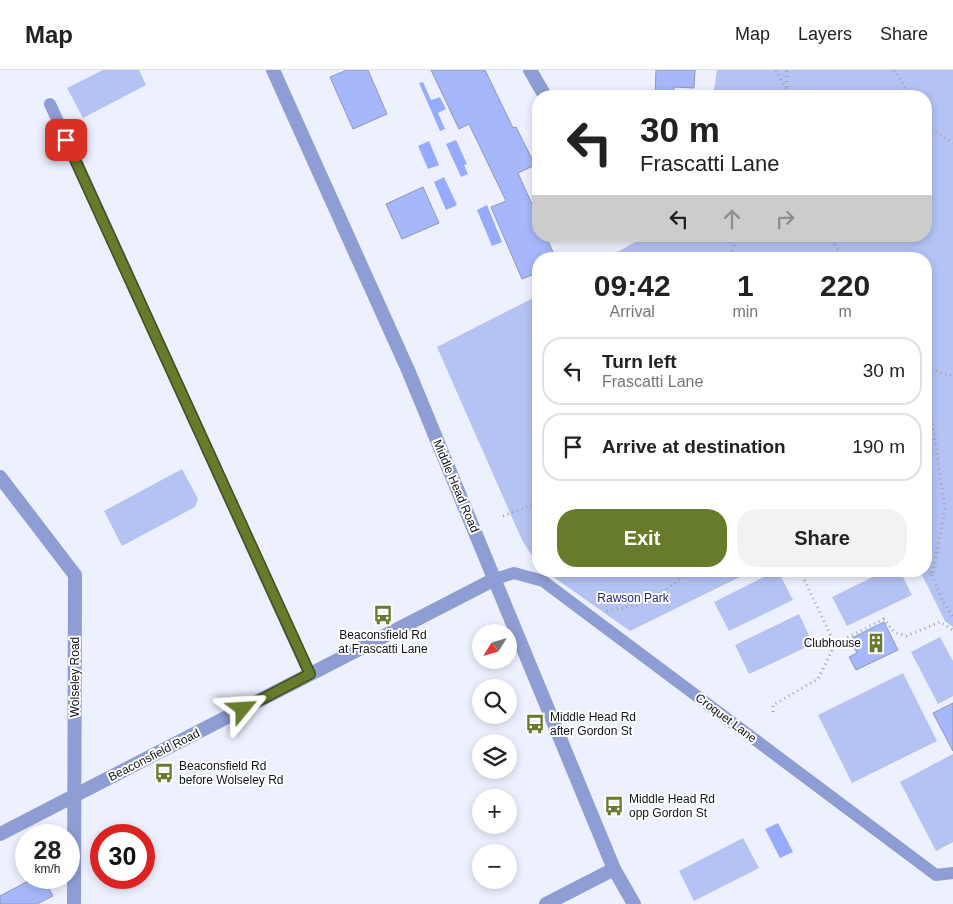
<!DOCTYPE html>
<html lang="en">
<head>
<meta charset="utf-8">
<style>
	body { margin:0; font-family:Arial,sans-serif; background:#f2f2f2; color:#222; height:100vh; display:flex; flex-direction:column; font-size:19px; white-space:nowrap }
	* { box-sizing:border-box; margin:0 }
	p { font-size:16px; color:#767676 }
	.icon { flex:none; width:28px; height:28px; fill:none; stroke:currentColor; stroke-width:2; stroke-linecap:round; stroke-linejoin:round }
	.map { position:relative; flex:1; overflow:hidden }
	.sheet { position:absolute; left:532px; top:182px; width:400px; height:325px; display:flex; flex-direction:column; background:#fff; border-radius:20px; box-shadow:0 2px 8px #0003 }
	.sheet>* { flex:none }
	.banner { position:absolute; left:532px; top:20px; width:400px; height:152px; border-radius:20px; box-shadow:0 2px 8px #0003; background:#fff; color:#222; overflow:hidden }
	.needle { width:32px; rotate:233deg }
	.fabs { position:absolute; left:472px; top:554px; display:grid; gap:10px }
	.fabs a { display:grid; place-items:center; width:45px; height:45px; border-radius:50%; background:#fff; box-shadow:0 2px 8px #0003; font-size:25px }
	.speed { position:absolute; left:15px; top:754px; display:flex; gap:10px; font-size:25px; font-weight:700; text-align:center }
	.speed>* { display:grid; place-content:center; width:65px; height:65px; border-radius:50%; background:#fff; box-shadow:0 2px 8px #0003; line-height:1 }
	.speed small { font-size:12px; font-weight:400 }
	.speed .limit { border:8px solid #d22; background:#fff; color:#111 }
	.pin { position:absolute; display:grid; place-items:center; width:42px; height:42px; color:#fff; margin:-21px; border-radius:10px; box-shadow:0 2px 8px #0006 }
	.me { position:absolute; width:55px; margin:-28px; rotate:63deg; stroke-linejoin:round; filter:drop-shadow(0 0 4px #0008) }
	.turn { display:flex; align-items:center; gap:18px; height:105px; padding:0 25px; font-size:22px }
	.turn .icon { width:65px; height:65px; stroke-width:2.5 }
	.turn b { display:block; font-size:35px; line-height:42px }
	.lanes { display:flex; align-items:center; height:48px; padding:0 25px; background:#0003; justify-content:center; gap:25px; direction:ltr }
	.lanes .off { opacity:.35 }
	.eta { display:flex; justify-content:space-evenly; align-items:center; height:85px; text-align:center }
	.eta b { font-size:30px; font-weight:800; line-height:35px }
	.cta { display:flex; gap:10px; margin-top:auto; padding:10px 25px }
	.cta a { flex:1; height:58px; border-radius:20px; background:#667b2b; color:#fff; font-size:20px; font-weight:800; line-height:58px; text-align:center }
	.cta a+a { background:#f2f2f2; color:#222 }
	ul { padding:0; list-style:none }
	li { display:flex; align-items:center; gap:15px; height:68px; margin:0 10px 8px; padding:0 15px; border:2px solid #e0e0e0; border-radius:20px }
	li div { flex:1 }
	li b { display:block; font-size:19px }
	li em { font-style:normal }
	header { display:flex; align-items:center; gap:30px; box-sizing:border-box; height:70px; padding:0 25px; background:#fff; border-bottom:1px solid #e0e0e0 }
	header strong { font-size:24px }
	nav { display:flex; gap:28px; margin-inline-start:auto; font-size:18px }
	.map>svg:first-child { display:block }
</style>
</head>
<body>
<header>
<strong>Map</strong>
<nav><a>Map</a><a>Layers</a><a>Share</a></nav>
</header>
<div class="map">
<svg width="953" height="834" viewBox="0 0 953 834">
	<rect width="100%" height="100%" fill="#edf1ff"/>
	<path fill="#b4c2f4" d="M103,0H139L146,15L83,48L67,18Z
		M717,0H953V557L945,551L920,501H926V189H605L646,166H926V26H713Z
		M539,225V497L522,470L437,277Z
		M182,399L198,429L195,437L122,476L104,441Z
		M545,501H752L630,561Z
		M776,501H778L793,530L729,561L714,532Z
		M885,501H900L912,525L847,556L832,527Z
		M799,544L813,574L749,604L735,575Z
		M940,567L953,591V626L938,634L911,582Z
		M903,603L937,671L852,713L818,645Z
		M953,684V772L936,781L900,712Z
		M743,768L759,798L694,831L679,801Z"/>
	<path fill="#96abfd" d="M423,12L431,30L440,27L446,39L438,43L445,59L440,61L419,13Z
		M456,70L467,94L464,95L468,104L461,107L446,74Z
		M429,71L439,95L428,99L418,76Z
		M444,107L457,135L446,140L434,112Z
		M487,135L502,172L492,176L477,140Z
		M778,753L793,782L780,788L765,759Z"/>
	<path fill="#a6b8fb" stroke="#8d96b6" d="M347,0H368L387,44L353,59L330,7Z
		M431,0H485L513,58L516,57L535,95L518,103L539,150V166H546L556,189H539V202L522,209L491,137L506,131L469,54L459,59Z
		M656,0H695L694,18L674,17V26H655Z
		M423,117L439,153L402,169L386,134Z
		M884,552L898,580L856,600L849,587L857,583L850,569Z
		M953,633V681L933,643Z
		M34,808H43L53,826L37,834H0V826Z"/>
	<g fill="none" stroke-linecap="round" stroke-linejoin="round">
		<path stroke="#9ea2af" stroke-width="3" stroke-dasharray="1 4" stroke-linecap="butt" d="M776,0L790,26
			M894,0L911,26
			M787,17V0
			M926,60L937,63L953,73
			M829,166L844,189
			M726,189L731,183L738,166
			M926,299L953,306
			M926,335L933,357L945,439L932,505L926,501
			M503,446L539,432
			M800,501L835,574L884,549L894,562L906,566L940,552L953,560
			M932,505L943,532L953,547
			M607,541L648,533L690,501
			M773,642V635L818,609L835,574"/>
		<path stroke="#8e9dd3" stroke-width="12" d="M50,34L310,605
			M495,509L514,503L543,511L936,805L953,803"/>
		<path stroke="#8e9dd3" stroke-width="14" d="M530,0L545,26
			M0,407L75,505L74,834
			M0,764L495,509
			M546,834L614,799"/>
		<path stroke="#8e9dd3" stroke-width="14" d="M273,0L408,300L614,799L634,834"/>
	</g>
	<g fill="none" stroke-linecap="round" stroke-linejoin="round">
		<defs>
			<path id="route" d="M66,70L310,604L243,639"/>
		</defs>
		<use href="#route" stroke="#42501c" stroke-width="12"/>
		<use href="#route" stroke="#667b2b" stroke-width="9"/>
	</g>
	<defs>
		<symbol id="bus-bare" viewBox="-9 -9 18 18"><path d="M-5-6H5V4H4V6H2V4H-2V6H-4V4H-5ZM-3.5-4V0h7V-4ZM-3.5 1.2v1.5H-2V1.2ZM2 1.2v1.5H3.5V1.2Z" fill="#667b2b" stroke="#fff" stroke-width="2.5" paint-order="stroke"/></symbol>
		<symbol id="building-bare" viewBox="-9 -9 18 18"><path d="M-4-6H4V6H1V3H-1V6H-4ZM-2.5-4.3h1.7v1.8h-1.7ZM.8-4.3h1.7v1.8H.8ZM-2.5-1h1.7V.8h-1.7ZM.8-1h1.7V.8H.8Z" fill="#667b2b" stroke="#fff" stroke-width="2.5" paint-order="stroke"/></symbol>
	</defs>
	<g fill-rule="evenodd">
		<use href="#bus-bare" x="369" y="531" width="28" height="28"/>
		<use href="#building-bare" x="862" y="559" width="28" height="28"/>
		<use href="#bus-bare" x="521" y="640" width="28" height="28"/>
		<use href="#bus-bare" x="150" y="689" width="28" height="28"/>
		<use href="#bus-bare" x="600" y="722" width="28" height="28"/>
	</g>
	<g text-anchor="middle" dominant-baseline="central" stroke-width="4" stroke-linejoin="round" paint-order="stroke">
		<g font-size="12" fill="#0f121d" stroke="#fff">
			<text transform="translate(456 416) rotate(67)">Middle Head Road</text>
			<text transform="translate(75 607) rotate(-90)">Wolseley Road</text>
			<text transform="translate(726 648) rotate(37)">Croquet Lane</text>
			<text transform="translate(154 685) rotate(-27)">Beaconsfield Road</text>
		</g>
		<g font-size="12" fill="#202681" stroke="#fff">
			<text x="633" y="528">Rawson Park</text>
		</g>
		<g font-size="12" fill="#0f121d" stroke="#fff" text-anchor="start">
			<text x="383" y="565" text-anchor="middle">Beaconsfield Rd<tspan x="383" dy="14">at Frascatti Lane</tspan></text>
			<text x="861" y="573" text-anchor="end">Clubhouse</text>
			<text x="550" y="647">Middle Head Rd<tspan x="550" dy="14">after Gordon St</tspan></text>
			<text x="179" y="696">Beaconsfield Rd<tspan x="179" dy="14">before Wolseley Rd</tspan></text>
			<text x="629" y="729">Middle Head Rd<tspan x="629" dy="14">opp Gordon St</tspan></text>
		</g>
	</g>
</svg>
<div class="fabs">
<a><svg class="needle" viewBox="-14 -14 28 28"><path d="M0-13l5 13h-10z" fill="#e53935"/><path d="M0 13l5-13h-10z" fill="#767676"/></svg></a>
<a><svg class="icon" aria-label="search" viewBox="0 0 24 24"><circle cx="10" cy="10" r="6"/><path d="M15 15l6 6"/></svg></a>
<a><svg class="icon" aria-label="layers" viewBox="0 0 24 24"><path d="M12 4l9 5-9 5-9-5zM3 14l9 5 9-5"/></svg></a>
<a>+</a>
<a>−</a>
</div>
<div class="speed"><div>28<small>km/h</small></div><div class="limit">30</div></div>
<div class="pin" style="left:66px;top:70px;background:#d93025"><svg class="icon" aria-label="arrive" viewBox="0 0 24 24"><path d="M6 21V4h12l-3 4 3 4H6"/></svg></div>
<svg class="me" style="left:243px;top:639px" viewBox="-20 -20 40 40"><path d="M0-17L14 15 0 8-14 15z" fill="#667b2b" stroke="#fff" stroke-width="4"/></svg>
<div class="banner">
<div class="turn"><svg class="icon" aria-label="left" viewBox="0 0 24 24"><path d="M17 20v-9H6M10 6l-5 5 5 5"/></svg><div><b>30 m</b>Frascatti Lane</div></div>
<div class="lanes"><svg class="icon" aria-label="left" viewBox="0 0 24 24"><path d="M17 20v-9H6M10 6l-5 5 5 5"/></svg><svg class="icon off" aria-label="ahead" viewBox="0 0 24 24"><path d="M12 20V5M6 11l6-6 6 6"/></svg><svg class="icon off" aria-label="right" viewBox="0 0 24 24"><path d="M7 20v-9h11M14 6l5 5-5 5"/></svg></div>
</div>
<section class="sheet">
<div class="eta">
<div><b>09:42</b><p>Arrival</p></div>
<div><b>1</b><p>min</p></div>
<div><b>220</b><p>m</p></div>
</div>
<ul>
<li><svg class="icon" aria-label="left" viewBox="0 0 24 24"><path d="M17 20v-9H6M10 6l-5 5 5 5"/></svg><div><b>Turn left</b><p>Frascatti Lane</p></div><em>30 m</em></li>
<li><svg class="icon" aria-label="arrive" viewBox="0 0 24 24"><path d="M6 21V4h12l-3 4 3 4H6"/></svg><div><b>Arrive at destination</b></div><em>190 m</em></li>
</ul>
<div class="cta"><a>Exit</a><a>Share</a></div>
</section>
</div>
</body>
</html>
